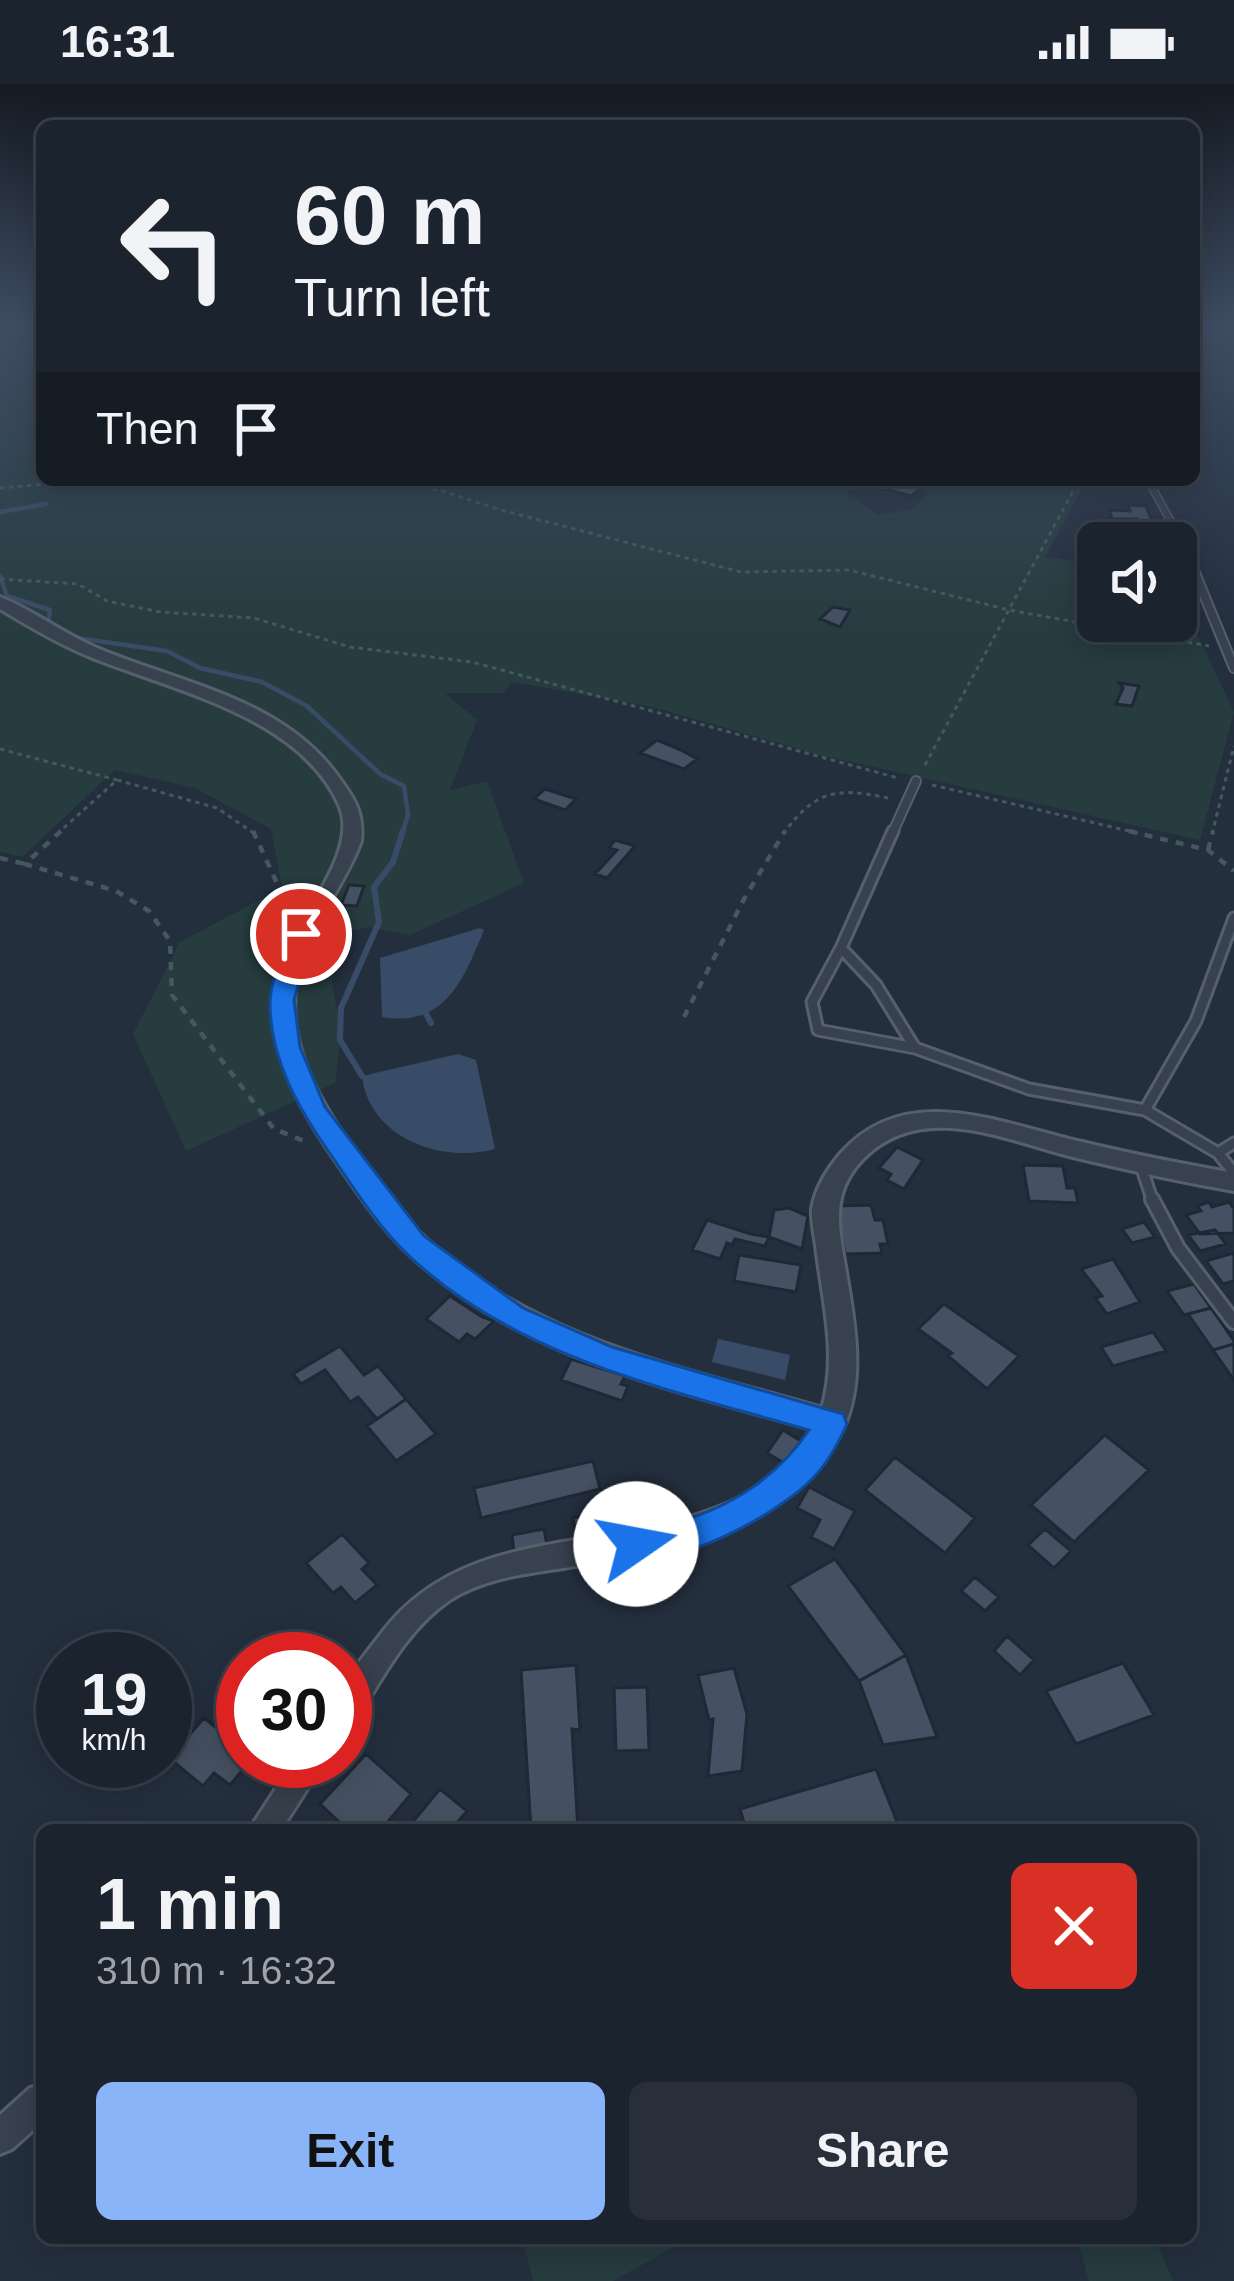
<!DOCTYPE html>
<html lang="en">
<head>
<meta charset="utf-8">
<style>
	body { margin:0; font-family:Helvetica,sans-serif; background:#282f3a; color:#f1f3f6; height:100vh; display:flex; flex-direction:column; font-size:45px; white-space:nowrap }
	* { box-sizing:border-box; margin:0 }
	p { font-size:39px; color:#a0a4aa }
	.icon { flex:none; width:66px; height:66px; fill:none; stroke:currentColor; stroke-width:2; stroke-linecap:round; stroke-linejoin:round }
	.map { position:relative; flex:1; overflow:hidden }
	.sheet { position:absolute; left:36px; top:1740px; width:1161px; height:420px; display:flex; flex-direction:column; background:#1b232e; border-radius:18px; box-shadow:0 6px 30px #0003,0 0 0 3px #39404a }
	.sheet>* { flex:none }
	.banner { position:absolute; left:36px; top:36px; width:1164px; height:366px; border-radius:18px; box-shadow:0 6px 30px #0003,0 0 0 3px #39404a; background:#1b232e; color:#f1f3f6; overflow:hidden }
	.buttons { position:absolute; left:1077px; top:438px; display:grid; gap:24px }
	.buttons a { display:grid; place-items:center; width:120px; height:120px; border-radius:18px; background:#1b232e; box-shadow:0 6px 30px #0003,0 0 0 3px #39404a; font-size:60px }
	.speed { position:absolute; left:36px; top:1548px; display:flex; gap:24px; font-size:60px; font-weight:700; text-align:center }
	.speed>* { display:grid; place-content:center; width:156px; height:156px; border-radius:50%; background:#1b232e; box-shadow:0 6px 30px #0003,0 0 0 3px #39404a; line-height:1 }
	.speed small { font-size:30px; font-weight:400 }
	.speed .limit { border:18px solid #d22; background:#fff; color:#111 }
	.pin { position:absolute; display:grid; place-items:center; width:102px; height:102px; color:#fff; margin:-51px; border:6px solid #fff; border-radius:50%; box-shadow:0 3px 12px #0007 }
	.me { position:absolute; width:132px; margin:-66px; rotate:78deg; stroke-linejoin:round; filter:drop-shadow(0 0 9px #0008) }
	.turn { display:flex; align-items:center; gap:42px; height:252px; padding:0 60px; font-size:54px }
	.turn .icon { width:156px; height:156px; stroke-width:2.5 }
	.turn b { display:block; font-size:84px; line-height:102px }
	.then { display:flex; align-items:center; height:114px; padding:0 60px; background:#0003; gap:24px; font-size:45px }
	.round { display:grid; place-items:center; flex:none; width:126px; height:126px; border-radius:18px; background:#282f3a }
	.head { display:flex; align-items:center; justify-content:space-between; height:204px; padding:0 60px }
	h1 { font-size:72px; font-weight:700; line-height:90px }
	.cta { display:flex; gap:24px; margin-top:auto; padding:24px 60px }
	.cta a { flex:1; height:138px; border-radius:18px; background:#8ab4f8; color:#111; font-size:48px; font-weight:700; line-height:138px; text-align:center }
	.cta a+a { background:#282f3a; color:#f1f3f6 }
	.status { display:flex; justify-content:space-between; align-items:center; height:84px; padding:0 60px; background:#1b232e; direction:ltr }
	.status svg { height:33px; fill:currentColor }
	.map>svg:first-child { display:block }
</style>
</head>
<body>
<div class="status"><b>16:31</b><svg viewBox="0 0 49 12"><path d="M0 12V9h3v3zM5 12V6h3v6zM10 12V3h3v9zM15 12V0h3v12zM26 1h20v11H26zM47 4h2v5h-2z"/></svg></div>
<div class="map">
<svg width="1234" height="2197" viewBox="0 0 1234 2197">
	<rect width="100%" height="100%" fill="#242f3e"/>
	<path fill="#263c3f" d="M0,242H42V396H839L848,409L879,431L913,425L930,405L1006,396H1087L1045,473L1098,480V537H1176V505L1234,628L1200,756L820,671L653,623L513,598L503,609H445L477,636L450,706L487,697L524,799L410,851L369,843L333,850L332,900L341,947L335,999L186,1067L133,950L180,858L282,804L271,745L195,704L115,686L22,773L0,768Z
		M522,2154H690L613,2197H533Z
		M1077,2154H1155L1173,2197H1089Z"/>
	<path fill="#394c67" d="M480,844L484,846C464,894 446,944 382,933L380,874Z
		M458,970L476,976L495,1065C440,1080 369,1053 362,992Z
		M718,1255L790,1271L785,1296L712,1278Z"/>
	<g fill="none" stroke-linecap="round" stroke-linejoin="round">
		<path stroke="#394c67" stroke-width="4.5" d="M0,428L46,420
			M0,492L7,512L50,526L48,539L53,543
			M70,553L167,567L200,584L262,598L307,622L380,690L404,702L408,731L402,750"/>
		<path stroke="#394c67" stroke-width="6" d="M425,928L431,939
			M362,992L340,956L341,924L379,838L374,803L393,778L403,747"/>
	</g>
	<path fill="#455162" stroke="#1f2835" stroke-width="3" d="M877,396H891L920,404L911,412L871,401Z
		M1128,421L1146,422L1154,442H1140L1137,435H1112L1109,426L1130,427Z
		M833,523L850,526L840,543L820,535Z
		M1119,599L1139,602L1132,622L1116,620L1123,604Z
		M657,656L681,666L697,675L684,685L640,669Z
		M545,705L576,715L565,726L534,715Z
		M615,756L635,762L607,794L595,790L617,766L609,764Z
		M349,801L364,802L357,822L341,821Z
		M897,1063L923,1076L904,1105L887,1096L891,1090L879,1084Z
		M1023,1081L1063,1082L1067,1104H1075L1078,1119L1029,1117Z
		M1209,1118L1212,1123L1229,1118L1234,1125V1149L1200,1150L1186,1131L1201,1127L1197,1122Z
		M871,1121L875,1136H883L888,1160H880L882,1169L845,1170L836,1122Z
		M789,1124L808,1132L802,1165L769,1153L774,1126Z
		M707,1136L751,1150L769,1153L765,1162L735,1155L732,1161L727,1159L720,1175L692,1166Z
		M1144,1138L1155,1153L1132,1159L1122,1145Z
		M1215,1146L1226,1160L1200,1167L1188,1151Z
		M1234,1169V1197L1223,1200L1206,1177Z
		M739,1171L801,1181L796,1208L734,1197Z
		M1113,1175L1140,1218L1107,1230L1095,1214L1102,1212L1081,1185Z
		M1194,1200L1211,1224L1184,1231L1167,1207Z
		M450,1212L482,1233L494,1237L475,1255L467,1250L459,1258L426,1235Z
		M944,1220L1019,1272L987,1305L948,1272L952,1269L918,1245Z
		M1211,1224L1234,1257V1260L1213,1266L1188,1230Z
		M1153,1248L1166,1267L1113,1282L1101,1263Z
		M1234,1260V1296L1213,1266Z
		M340,1262L364,1291L378,1282L406,1315L377,1335L358,1313L350,1318L325,1286L301,1300L293,1290Z
		M571,1275L625,1292L621,1300L628,1302L622,1317L561,1296Z
		M406,1315L436,1350L396,1377L367,1342Z
		M783,1346L801,1357L784,1379L767,1369Z
		M1105,1351L1149,1386L1074,1458L1031,1421Z
		M895,1373L975,1434L945,1469L865,1406Z
		M593,1377L600,1405L481,1434L474,1404Z
		M809,1403L855,1427L834,1465L811,1453L820,1436L797,1424Z
		M631,1423L637,1449L578,1461L573,1434Z
		M544,1445L547,1462L514,1468L512,1451Z
		M1045,1445L1071,1467L1054,1484L1028,1461Z
		M342,1450L369,1479L362,1485L377,1501L355,1519L341,1503L333,1509L306,1479Z
		M835,1475L906,1571L859,1597L788,1502Z
		M975,1493L999,1513L985,1527L961,1507Z
		M1007,1552L1034,1576L1020,1591L994,1567Z
		M906,1571L937,1653L883,1661L859,1597Z
		M1123,1579L1154,1631L1076,1660L1046,1607Z
		M576,1581L580,1646L572,1645L578,1746H531L521,1586Z
		M734,1584L747,1630L742,1687L708,1692L713,1635L709,1636L698,1591Z
		M647,1603L649,1666L616,1667L614,1604Z
		M204,1634L237,1660L243,1652V1677H250L230,1701L214,1689L203,1702L169,1674Z
		M366,1670L411,1710L381,1746H348L320,1720Z
		M876,1685L898,1740L879,1746H746L740,1725Z
		M440,1705L467,1727L451,1746H406Z"/>
	<g fill="none" stroke-linecap="round" stroke-linejoin="round">
		<defs>
			<path id="service-far3" d="M1148,396L1186,465"/>
			<path id="service-far2" d="M1184,462L1234,584
				M892,750L916,697"/>
			<path id="service-far1" d="M893,747L841,864L876,901L915,964L1029,1005L1145,1026L1218,1069L1234,1089
				M841,864L812,918L818,946L915,964
				M1145,1026L1196,937L1234,834
				M1218,1069L1234,1059
				M1141,1082L1153,1118"/>
			<path id="service" d="M1152,1115L1178,1164L1234,1238"/>
			<path id="minor" d="M832,1329L841,1332L844,1339C791,1446 671,1466 564,1484C525,1490 484,1494 450,1516C407,1545 382,1595 355,1638L345,1642C345,1631 343,1616 345,1605C349,1588 369,1566 380,1551C465,1436 612,1472 731,1418C756,1407 778,1389 797,1369C809,1356 815,1335 832,1329Z
				M294,1677H325L281,1746H249Z
				M42,2000V2038L12,2065L0,2070V2031L30,2004Z"/>
			<path id="tertiary" d="M0,513C33,526 64,550 97,564C180,599 281,614 337,691C354,714 364,728 361,757C343,808 299,852 295,907C289,963 318,1014 349,1059C372,1091 394,1125 423,1152C533,1256 682,1283 822,1324C837,1274 824,1222 817,1170C816,1156 811,1139 812,1125C815,1105 828,1084 841,1069C907,995 1002,1040 1082,1058C1132,1070 1183,1080 1234,1089V1107C1183,1098 1132,1087 1081,1075C1011,1059 925,1014 864,1074C839,1099 836,1125 841,1158C850,1219 870,1289 842,1347L832,1351C684,1307 518,1277 404,1165C374,1135 351,1099 327,1064C296,1017 266,962 274,904C281,849 363,773 339,721C299,631 170,606 88,572C57,559 28,542 0,525Z"/>
		</defs>
		<use href="#service-far3" stroke="#565f6c" stroke-width="9"/>
		<use href="#service-far2" stroke="#565f6c" stroke-width="12"/>
		<use href="#service-far1" stroke="#565f6c" stroke-width="15"/>
		<use href="#service" stroke="#565f6c" stroke-width="18"/>
		<use href="#minor" stroke="#565f6c" stroke-width="6"/>
		<use href="#tertiary" stroke="#565f6c" stroke-width="6"/>
		<path stroke="#44595c" stroke-width="3" stroke-dasharray="4.5 4.5" stroke-linecap="butt" d="M113,396H200
			M407,396L505,427L741,488L849,486L1009,526L1209,562
			M419,397L467,396
			M0,404L94,396
			M0,495L78,500L107,517L160,528L254,534L350,563L472,578L898,694
			M0,665L117,696
			M925,681L1079,396
			M932,701L1142,750
			M57,750L117,696L217,724L255,750
			M783,750C816,706 835,703 888,714
			M1212,750L1234,662"/>
		<path stroke="#44595c" stroke-width="4.5" stroke-dasharray="8 8" stroke-linecap="butt" d="M61,747L25,780L116,807L149,827L170,857L172,911L274,1045L309,1059
			M253,747L293,834
			M1129,747L1208,766L1234,787
			M1208,766L1213,747
			M0,774L25,780
			M684,933L744,815L785,747"/>
		<use href="#service-far3" stroke="#38414e" stroke-width="6"/>
		<use href="#service-far2" stroke="#38414e" stroke-width="8"/>
		<use href="#service-far1" stroke="#38414e" stroke-width="9"/>
		<use href="#service" stroke="#38414e" stroke-width="12"/>
		<use href="#minor" fill="#38414e" fill-rule="evenodd"/>
		<use href="#tertiary" fill="#38414e" fill-rule="evenodd"/>
	</g>
	<linearGradient id="sky" x2="0" y2="1"><stop stop-color="#141a22"/><stop offset="0.44" stop-color="#3f4d63"/><stop offset="1" stop-color="#3f4d63" stop-opacity="0"/></linearGradient>
	<rect width="1234" height="549" fill="url(#sky)"/>
	<path fill="#1a73e8" stroke="#114b97" stroke-width="3" d="M301,843L312,850L294,916L300,963L325,1023L424,1152L523,1224L612,1263L843,1330L847,1340C839,1358 826,1381 812,1395C778,1430 672,1489 624,1471L619,1460L624,1449C642,1442 661,1443 680,1437C732,1423 779,1391 809,1346C668,1305 511,1273 403,1166C375,1138 353,1103 331,1071C300,1027 270,976 270,920C270,898 283,871 289,850Z"/>
</svg>
<div class="buttons">
<a><svg class="icon" aria-label="sound" viewBox="0 0 24 24"><path d="M4 9h4l5-4v14l-5-4H4zM17 9q2 3 0 6"/></svg></a>
</div>
<div class="speed"><div>19<small>km/h</small></div><div class="limit">30</div></div>
<div class="pin" style="left:301px;top:850px;background:#d93025"><svg class="icon" aria-label="arrive" viewBox="0 0 24 24"><path d="M6 21V4h12l-3 4 3 4H6"/></svg></div>
<svg class="me" style="left:636px;top:1460px" viewBox="-20 -20 40 40"><circle r="19" fill="#fff"/><path d="M0-13L10 11 0 6-10 11z" fill="#1a73e8"/></svg>
<div class="banner">
<div class="turn"><svg class="icon" aria-label="left" viewBox="0 0 24 24"><path d="M17 20v-9H6M10 6l-5 5 5 5"/></svg><div><b>60 m</b>Turn left</div></div>
<div class="then">Then<svg class="icon" aria-label="arrive" viewBox="0 0 24 24"><path d="M6 21V4h12l-3 4 3 4H6"/></svg></div>
</div>
<section class="sheet">
<div class="head"><div><h1>1 min</h1><p>310 m · 16:32</p></div><a class="round" style="background:#d93025;color:#fff"><svg class="icon" aria-label="close" viewBox="0 0 24 24"><path d="M6 6l12 12M18 6L6 18"/></svg></a></div>
<div class="cta"><a>Exit</a><a>Share</a></div>
</section>
</div>
</body>
</html>
